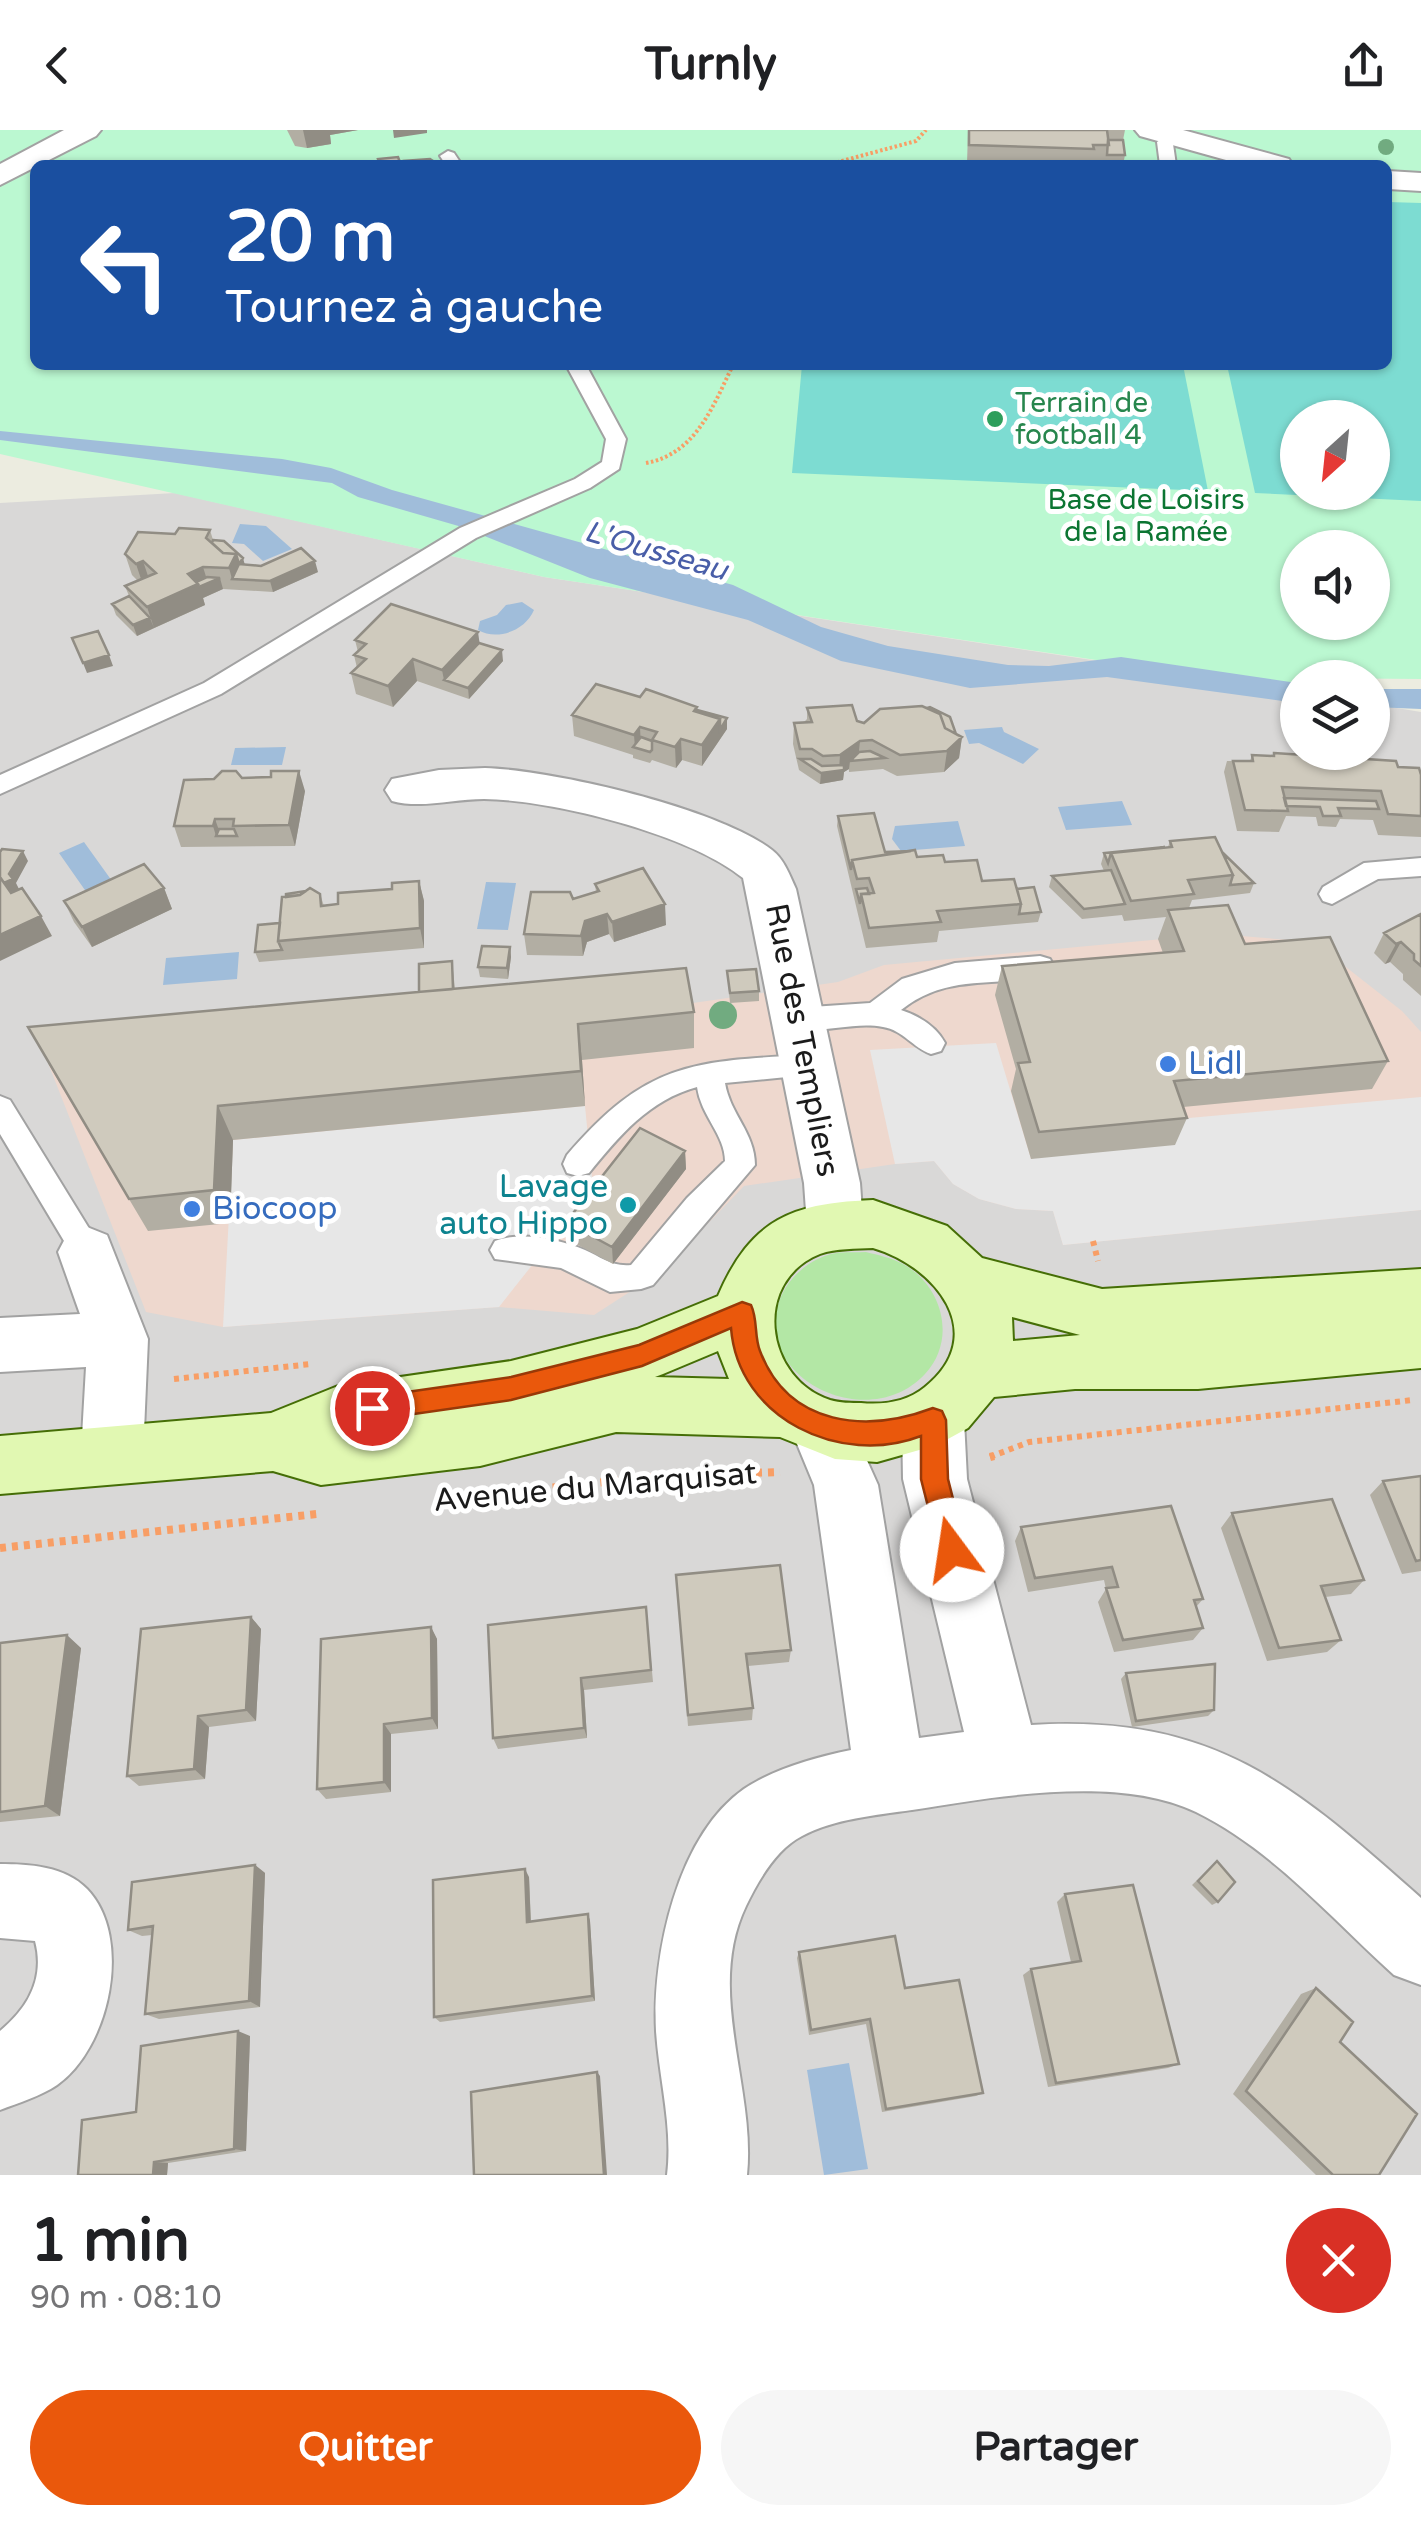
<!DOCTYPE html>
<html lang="fr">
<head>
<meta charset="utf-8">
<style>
	body { margin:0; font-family:"Varela Round",sans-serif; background:#f6f6f6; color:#202124; height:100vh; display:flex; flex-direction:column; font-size:38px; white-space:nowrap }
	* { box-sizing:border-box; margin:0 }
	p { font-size:32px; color:#757577 }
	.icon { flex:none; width:55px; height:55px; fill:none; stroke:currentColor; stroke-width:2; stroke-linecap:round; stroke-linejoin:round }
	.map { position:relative; height:2045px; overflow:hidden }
	.panel { display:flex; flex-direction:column; background:#fff; flex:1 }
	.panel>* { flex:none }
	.guide { position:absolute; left:30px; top:30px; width:1362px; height:210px; border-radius:15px; box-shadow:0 2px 8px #0004; background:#1a4fa0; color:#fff; overflow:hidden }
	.needle { width:65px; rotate:207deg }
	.buttons { position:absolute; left:1280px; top:270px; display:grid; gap:20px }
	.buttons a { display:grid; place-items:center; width:110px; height:110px; border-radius:50%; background:#fff; box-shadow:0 2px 8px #0004; font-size:50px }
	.pin { position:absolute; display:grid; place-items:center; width:85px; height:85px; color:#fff; margin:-42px; border:5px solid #fff; border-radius:50%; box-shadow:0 2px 10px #0007 }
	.me { position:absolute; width:110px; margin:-55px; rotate:346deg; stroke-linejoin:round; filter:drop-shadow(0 0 8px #0008) }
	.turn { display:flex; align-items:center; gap:35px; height:210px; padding:0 30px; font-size:45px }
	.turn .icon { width:130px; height:130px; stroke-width:2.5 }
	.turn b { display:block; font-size:70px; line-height:85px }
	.round { display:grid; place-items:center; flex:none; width:105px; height:105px; border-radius:52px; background:#f6f6f6 }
	.head { display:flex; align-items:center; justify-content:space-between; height:170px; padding:0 30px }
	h1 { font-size:60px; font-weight:700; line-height:75px }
	.cta { display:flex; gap:20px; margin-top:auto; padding:20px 30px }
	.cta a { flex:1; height:115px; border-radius:60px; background:#ea580c; color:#fff; font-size:40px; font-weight:700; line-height:115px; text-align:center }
	.cta a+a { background:#f6f6f6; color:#202124 }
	header { display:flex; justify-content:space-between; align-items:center; height:130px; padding:0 30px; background:#fff; font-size:45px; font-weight:700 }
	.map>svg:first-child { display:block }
</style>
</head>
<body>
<header><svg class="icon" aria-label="back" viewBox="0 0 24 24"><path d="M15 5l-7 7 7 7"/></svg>Turnly<svg class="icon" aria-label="share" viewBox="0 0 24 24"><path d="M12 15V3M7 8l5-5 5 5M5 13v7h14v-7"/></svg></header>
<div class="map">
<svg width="1421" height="2045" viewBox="0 0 1421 2045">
	<rect width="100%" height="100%" fill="#ecece0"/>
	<path fill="#d9d8d7" d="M175,363L544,447L1297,561L1298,622H1372L1373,574L1421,582V2045H0V373Z"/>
	<path fill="#eed8ce" d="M1216,804L1314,812L1402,881L1421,902V1080L1063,1115L1053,1081L1016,1079L979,1069L953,1054L934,1031L895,1034L744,1056L662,1141L594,1185L499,1177L223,1197L146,1182L48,933L686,874L838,852L884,835Z"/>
	<path fill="#b3e7a5" d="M866,1122C878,1125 892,1128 903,1134C943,1156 957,1210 925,1244C865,1309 737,1240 786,1157C795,1143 811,1130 828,1125C839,1121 854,1123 866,1122Z"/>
	<path fill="#bbf8d1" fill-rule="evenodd" d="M0,0H1421V549L1298,548L1297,554L1263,555L544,447L0,324ZM35,35H1388V235H35ZM1298,288H1372V362H1298ZM1298,418H1372V492H1298Z"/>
	<path fill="#7ddcd2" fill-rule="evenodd" d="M1388,72L1421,73V371L1255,363L1227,235H1388ZM1298,288H1372V362H1298Z
		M802,235H1183L1208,361L792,343Z"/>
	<path fill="#e7e7e7" d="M996,913L1031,1029L1167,990L1421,967V1080L1063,1115L1053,1081L1016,1079L979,1069L953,1054L934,1031L895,1034L870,920Z
		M585,976L593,1058L499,1177L223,1197L233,1010Z"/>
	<path fill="#a0bdda" d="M0,301L282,329L331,338L392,360L733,455L821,497L888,516L1008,535L1049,536L1121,527L1297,553V573L1107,547L970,558L841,531L748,490L590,448L462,397L358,367L332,353L0,310Z
		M240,394L266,396L292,419L263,431L244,414L232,413Z
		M522,472L534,480C525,501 497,511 478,500L480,491L497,485L506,475Z
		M1372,559H1421V579L1373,577Z
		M1002,597L1004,602L1039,619L1023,634L979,613L969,614L964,600Z
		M286,617L282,635H231L235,618Z
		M1122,671L1132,695L1066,700L1058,677Z
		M958,691L965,716L901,721L892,709L895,696Z
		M84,712L112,751L87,763L59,723Z
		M486,752L516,753L508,800L477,799Z
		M239,822L237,849L163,855L166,828Z
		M849,1933L868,2039L824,2045L807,1940Z"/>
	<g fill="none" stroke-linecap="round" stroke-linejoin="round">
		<defs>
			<path id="service" d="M1172,2L1180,7L1173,14L1176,35H1160L1157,12Z
				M448,21L454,23L462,35H446L440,26Z
				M566,235H586L626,309L619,339L590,358L476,408L221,564L0,664V645L204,553L460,398L575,349L602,332L606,309Z
				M1421,728V746L1378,749L1332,774L1323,771L1319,764L1323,757L1364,733Z
				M1040,826L1050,829L1054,836L1050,843C996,860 950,841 901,880C919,886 936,896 945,913L941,921L931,924C913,918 903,900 883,897C852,891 817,906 787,897L783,889L787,881L797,878L870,873L902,849L955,833Z
				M807,925L817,928L821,936L817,944L725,953C730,984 755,1003 755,1035L653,1155L641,1159L610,1162L561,1138L495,1129L490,1120L495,1111C521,1101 559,1109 585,1120C601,1127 612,1137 631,1135L687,1068L725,1031C725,1005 701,986 697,957C649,970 619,1006 589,1043L578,1046L567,1043L563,1034L567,1025C646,933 691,931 807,925Z
				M0,966L10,970L98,1113L103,1122L98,1131L87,1135L76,1131L0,1004Z"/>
			<path id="minor" d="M64,0H101L96,6L0,55V34Z
				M1135,0H1183L1289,29L1293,35H1244L1140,6Z
				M1388,41L1421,43V61L1388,59Z
				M485,638C553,640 718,678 772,720C784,729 790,746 796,759L860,1053L863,1095L855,1112L835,1119L815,1112L807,1095L804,1053L743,748C689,704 554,670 484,669C454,669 421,679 392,671L385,660L392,649L439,640Z
				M87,1097L107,1105L148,1209L143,1324L134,1345L112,1353L90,1345L81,1324L86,1237L0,1242V1188L80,1184L58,1122L67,1105Z
				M933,1262L955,1270L964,1290L967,1349L1031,1595C1213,1584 1293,1654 1421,1768V1855L1394,1845C1332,1789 1272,1719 1196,1682C1118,1644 995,1667 912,1680C877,1685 833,1689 802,1706C776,1719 758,1751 746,1776C705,1861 756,1958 747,2045H667C673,1997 659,1949 656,1901C652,1825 677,1706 744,1659C774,1639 816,1627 851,1620L814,1355L790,1297L799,1277L821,1268L843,1277L878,1355L919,1608L964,1602L903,1349L902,1290L911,1270Z
				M0,1734C29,1734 65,1736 87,1759C134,1808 109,1919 57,1955C41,1966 18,1973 0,1980V1901C28,1878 45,1848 35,1811L0,1808Z"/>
			<path id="secondary" d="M873,1070L947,1096L982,1128L1102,1159L1421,1139V1238L1198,1259H1075L994,1267L968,1298L937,1315L877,1332L835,1329L780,1307L616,1302L480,1336L321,1355L273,1341L0,1364V1306L271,1283L338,1256L511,1231L637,1199L718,1166C751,1089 792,1073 873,1070ZM873,1118C935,1136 991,1204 925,1257C907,1272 883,1275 861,1273C851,1273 840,1273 830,1270C764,1248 752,1151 820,1124C836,1118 856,1119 873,1118ZM1012,1187L1080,1205L1013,1211ZM718,1221L729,1249L655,1247L663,1244Z"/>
		</defs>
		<use href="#service" stroke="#a2a2a2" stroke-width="4"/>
		<use href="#minor" stroke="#a2a2a2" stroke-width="4"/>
		<use href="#secondary" stroke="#456e06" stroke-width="4"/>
		<path stroke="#f89e65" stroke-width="4" stroke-dasharray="2.5 2.5" stroke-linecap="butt" d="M827,35L916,11L926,0
			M646,333C696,324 713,276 733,235"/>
		<path stroke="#f89e65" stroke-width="6" stroke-dasharray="5 5" stroke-linecap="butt" d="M1093,1111L1098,1131
			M174,1249L311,1234
			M990,1327L1029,1312L1413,1270"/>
		<path stroke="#f89e65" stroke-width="8" stroke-dasharray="6 6" stroke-linecap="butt" d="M990,1327L994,1326
			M493,1364L660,1346L780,1342
			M0,1418L317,1384"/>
		<use href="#service" fill="#fff" fill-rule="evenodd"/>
		<use href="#minor" fill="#fff" fill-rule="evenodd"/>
		<use href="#secondary" fill="#e1f8b2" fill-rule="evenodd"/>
	</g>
	<g fill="#71ab80">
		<circle cx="1386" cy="17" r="8"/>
		<circle cx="723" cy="885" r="14"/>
	</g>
	<path fill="#b2aea3" d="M287,0H358L330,5L331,14L307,18L295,16Z
		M968,0H1125L1123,10L1125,25L1123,35L967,34Z
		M210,400L213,410L245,434L318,442L273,462L223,459L203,468L205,475L137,506L116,485L112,474L129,466L125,456L138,451L132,445L125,424L175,404Z
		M355,510L479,513L503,531L469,569L417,551L393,577L356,564L351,543L357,538L354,525L358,522Z
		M640,567L697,577V580L727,599L702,636L682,630L676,638L652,630L650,633L633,628V625L574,606L572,585Z
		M807,578L864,593L956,604L962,607L959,628L944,642L897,646L883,639L849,642V639L844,642L843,650L820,654L799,640L793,614L794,593L804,592L807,589Z
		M1274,623L1398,637L1421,645V707L1378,705L1373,690L1340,689L1336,697L1318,696L1316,687L1286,686L1279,702L1237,701L1224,642L1227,631H1250L1252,625L1273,626Z
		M242,648L305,661L295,716L181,717L174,696Z
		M838,686L885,722L945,732L982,751L1017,759L1041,782L1038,792L939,801L937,812L866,818L837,696Z
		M1170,711L1222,722L1254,753L1250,763L1192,770L1189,778L1245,814L1388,931L1372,959L1183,977L1187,988L1175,1015L1031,1029L1011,961L1016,939L995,865L1002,836L1163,823L1158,809L1166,787L1124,791L1122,785L1082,789L1049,757L1052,746L1104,741L1101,734L1104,723L1168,717Z
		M419,751L424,771V818L259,832L255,822L280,793L320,764L324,776L338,774Z
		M595,754L666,795L614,812L609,804L587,812L583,826L527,825L524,804L573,769L596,762Z
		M164,758L172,779L92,817L74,792L64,771Z
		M1421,784V866L1403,850V844L1390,832L1385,834L1374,823L1384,803Z
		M510,817L511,827L508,849L480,847L478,837Z
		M452,831L455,859L694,882V918L582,930L585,976L233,1010L230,1093L148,1101L48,933L419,862Z
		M727,841L759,861V871L730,873Z
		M685,1021L686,1039L613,1134L569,1110L566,1092Z
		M1421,1346V1441L1402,1444L1370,1365L1383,1351Z
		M1232,1383L1364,1450L1351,1464L1325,1467L1341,1510L1327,1522L1267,1531L1221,1398Z
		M1021,1397L1203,1469L1196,1477L1203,1498L1193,1510L1114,1522L1098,1472L1106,1459L1104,1450L1028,1462L1015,1411Z
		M676,1445L791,1520L789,1532L748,1536L753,1578L752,1590L688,1596Z
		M646,1477L653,1552L584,1560L587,1608L498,1619L493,1608Z
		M251,1487L261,1499L256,1591L209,1597L205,1649L139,1656L127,1646Z
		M431,1497L437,1509L438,1599L391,1604V1662L326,1669L317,1659Z
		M0,1513L81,1518L60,1686L0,1692Z
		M1126,1543L1214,1580L1208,1586L1132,1597L1121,1549Z
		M1217,1731L1218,1772L1212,1775L1192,1755Z
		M255,1735L265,1743L260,1877L159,1889L145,1884L152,1805L142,1806L128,1800Z
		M529,1747L531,1792L588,1784L590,1791L595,1871L440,1892L434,1887Z
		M1065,1764L1179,1934L1168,1938L1048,1957L1023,1845L1031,1839L1071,1832L1057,1772Z
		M799,1822L905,1858L983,1963L976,1966L882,1982L866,1894L809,1905L797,1828Z
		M1316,1858L1340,1912L1379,2045H1316L1233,1964L1301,1864Z
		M250,1906L246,2021L168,2033L167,2045H78L136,1982Z"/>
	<path fill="#918d84" d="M303,0H358L330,5L331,14L307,18Z
		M393,0H427V3L394,8Z
		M236,424L243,428L246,439L232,449L229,438Z
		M143,431L150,452L143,455L136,434Z
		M315,431L318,442L273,462L270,451Z
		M203,437L208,453L220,448L223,459L203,468L205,475L154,498L147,477L188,444Z
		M150,488L154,498L137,506L133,495Z
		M478,502L481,523L444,550L442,540Z
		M502,520L503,531L469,569L468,558Z
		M109,525L113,536L87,543L83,533Z
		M413,529L417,551L393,577L388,556Z
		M727,588V599L702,636V615L720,589Z
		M640,597L641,618H635L634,605Z
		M962,607L959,628L944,642L947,621Z
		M681,609L682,630L676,638L675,617Z
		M860,611L858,630L850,631L849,639L844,642L843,650L820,654L821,643L839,640L840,625Z
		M299,641L305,661L295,716L289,695Z
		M215,689L221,706H216L213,696Z
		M23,721L28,731L16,753L19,759L8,764L3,753Z
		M419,751L424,771V818L420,798Z
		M164,758L172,779L92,817L82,797Z
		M665,774L666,795L614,812L612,792Z
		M607,784L609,804L587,812L583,826L581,806L585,791Z
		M41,786L52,806L0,831V805Z
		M1401,812L1390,832L1385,834L1396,814Z
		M510,817L511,827L508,849L507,838Z
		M578,894L582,930L585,976L581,941Z
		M218,976L233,1010L230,1093L214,1060Z
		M685,1021L686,1039L613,1134L612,1117Z
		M251,1487L261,1499L256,1591L246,1580Z
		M431,1497L437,1509L438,1599L432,1588Z
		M67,1505L81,1518L60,1686L45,1676Z
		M581,1548L584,1560L587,1608L584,1598Z
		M198,1586L209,1597L205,1649L194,1639Z
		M384,1594L391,1604V1662L384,1652Z
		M255,1735L265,1743L260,1877L249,1871Z
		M525,1739L529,1747L531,1799L527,1792Z
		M588,1784L590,1791L595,1871L592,1866Z
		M238,1901L250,1906L246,2021L234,2019Z
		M597,1942L600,1946L607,2045H604Z
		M154,2032L168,2033L167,2045H153Z"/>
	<path fill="#cfcabd" stroke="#918d84" stroke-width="2.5" d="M969,0H1107L1109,15H1093L1094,19L969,15Z
		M1108,10H1123L1125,25H1107Z
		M398,27L401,35H380L378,29Z
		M430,29L436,33V35H405L404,31Z
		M179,398L210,400L206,408L223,423L236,424L229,438L203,437L188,444L198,454L147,477L125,456L156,443L143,431L136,434L125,424L138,402L175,404Z
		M213,410L224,411L243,428L239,434L236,424L223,423L212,413Z
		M301,418L315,431L270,451L232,449L239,434L261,436Z
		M207,447L220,448L199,457L196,452Z
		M129,466L150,488L133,495L112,474Z
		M391,474L478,502L442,540L413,529L388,556L351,543L366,529L354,525L366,514L355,510Z
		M98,501L109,525L83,533L72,508Z
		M479,513L502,520L468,558L444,550Z
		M596,554L640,567L646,559L697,577L694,581L720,589L702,615L681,609L675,617L652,610L657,602L640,597L634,605L572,585Z
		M852,575L857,591L864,593L880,579L922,576L940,584L945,598L962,607L947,621L900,625L872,610L860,611L840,625L823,626L812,619H800L794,593L812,592L807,578Z
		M930,577L950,587L956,604L945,598L940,584L927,578Z
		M697,580L727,588L720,600V589L698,582Z
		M641,607L652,611V620L650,622L633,617Z
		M870,621L885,628L850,631L859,622Z
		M1274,623L1396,631L1398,637L1419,638L1421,645V686L1388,684L1381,661L1282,657L1288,681L1245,680L1233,631H1253L1252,625L1274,626Z
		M800,629H811L822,636L844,635V640L821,643Z
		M222,641H236L242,648L271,647V641H299L289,695L233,696L234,689H215L213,696H174L184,650L214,649Z
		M1284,668L1376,671L1379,679L1338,678L1341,686H1323L1320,677L1286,676Z
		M874,683L885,722L911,721L852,730L851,740L838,686Z
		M219,699H234L237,706H216Z
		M1215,707L1233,745L1188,750L1194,764L1131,771L1111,723L1172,717L1170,711Z
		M1165,717L1111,723L1108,733L1104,723Z
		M2,719L23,721L9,744L13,749L4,753L0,747V722Z
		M915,720L917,727L943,725L945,732L977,730L982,751L1014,749L1021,774L937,781L941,792L869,798L861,764L874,763L869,748L857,749L852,730Z
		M1222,722L1254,753L1230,755L1233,745Z
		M144,734L164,758L82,797L64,771Z
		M643,738L665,774L612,792L607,784L585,791L581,806L524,804L531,762H570L573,769L599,761L595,754Z
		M1111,740L1125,774L1084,779L1052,746Z
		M0,747L11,763L22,758L41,786L0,805Z
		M419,751L420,798L278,811L282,767L300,765L310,758L320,764L321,776L338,774V763L392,759V753Z
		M1034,757L1041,782L1019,784L1021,774L1017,759Z
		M867,758L869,764H861L860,774L856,759Z
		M306,761L300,765L286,767V764Z
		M1228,775L1245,814L1330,807L1388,931L1174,951L1187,988L1039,1002L1018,933L1030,932L1002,836L1184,821L1168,780Z
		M1421,784V836L1414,830V824L1401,812L1396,814L1384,803Z
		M280,793L278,811L282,820L255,822L258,795Z
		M482,816L510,817L507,838L478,837Z
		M452,831L453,859L419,862V834Z
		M686,838L694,882L578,894L581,941L218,976L214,1060L129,1069L28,897Z
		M756,839L759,861L730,863L727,841Z
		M640,998L685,1021L612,1117L566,1092Z
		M1421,1346V1430L1416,1431L1383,1351Z
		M1332,1369L1364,1450L1321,1456L1341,1510L1279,1518L1232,1383Z
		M1171,1376L1203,1469L1194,1470L1203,1498L1123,1510L1106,1458L1118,1457L1112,1437L1035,1448L1021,1397Z
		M780,1435L791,1520L746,1524L753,1578L688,1585L676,1445Z
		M646,1477L651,1540L581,1548L584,1598L493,1608L488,1495Z
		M251,1487L246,1580L198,1586L194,1639L127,1646L141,1499Z
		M431,1497L432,1588L384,1594V1652L317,1659L321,1509Z
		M67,1505L45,1676L0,1682V1513Z
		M1215,1534L1214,1580L1136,1591L1126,1543Z
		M1217,1731L1235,1752L1218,1772L1198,1751Z
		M255,1735L249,1871L145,1884L153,1796L128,1800L132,1752Z
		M525,1739L527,1792L588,1784L592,1866L434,1887L433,1750Z
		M1133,1755L1179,1934L1056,1953L1031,1839L1081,1831L1065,1764Z
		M895,1806L905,1858L959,1850L983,1963L886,1979L870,1889L811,1900L799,1822Z
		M1316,1858L1353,1892L1340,1912L1417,1984L1379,2045H1333L1246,1961Z
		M238,1901L234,2019L154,2032L153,2045H78L82,1990L136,1982L141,1916Z
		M597,1942L604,2045H474L471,1962Z"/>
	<path fill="#ea580c" stroke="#983908" stroke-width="2.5" d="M742,1172L751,1175C758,1190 754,1206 760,1221C789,1297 867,1303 933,1278L942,1281L946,1290L948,1349L966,1420L962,1429L952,1433L943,1429L939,1420L921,1349V1306C841,1337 738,1289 731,1198L642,1236L511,1270L372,1290L363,1287L360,1278L363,1270L372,1267L511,1247L639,1215Z"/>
	<circle fill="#2e9e5b" stroke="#fff" stroke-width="4" cx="995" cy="289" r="10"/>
	<g fill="#3f7fe0" stroke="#fff" stroke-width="4">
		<circle cx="1168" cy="934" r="10"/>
		<circle cx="192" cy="1079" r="10"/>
	</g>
	<circle fill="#0f9aa8" stroke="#fff" stroke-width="4" cx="628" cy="1075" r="10"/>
	<g text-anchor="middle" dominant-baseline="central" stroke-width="10" stroke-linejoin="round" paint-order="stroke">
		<g font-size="28" fill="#27864d" stroke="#fff" text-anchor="start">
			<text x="1015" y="273">Terrain de<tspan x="1015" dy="32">football 4</tspan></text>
		</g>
		<g font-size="28" fill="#0c7532" stroke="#fff">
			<text x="1146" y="370">Base de Loisirs<tspan x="1146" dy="32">de la Ramée</tspan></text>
		</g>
		<g font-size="30" font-style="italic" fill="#495ea8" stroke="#fff">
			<text transform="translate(656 421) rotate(16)">L'Ousseau</text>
		</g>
		<g font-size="32" fill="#1b1b1b" stroke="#fff">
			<text transform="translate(802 910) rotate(79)">Rue des Templiers</text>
			<text transform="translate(595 1357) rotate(-5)">Avenue du Marquisat</text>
		</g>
		<g font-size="32" fill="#366cbe" stroke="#fff" text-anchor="start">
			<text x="1188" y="934">Lidl</text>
			<text x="212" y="1079">Biocoop</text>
		</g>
		<g font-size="32" fill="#0d838f" stroke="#fff" text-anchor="end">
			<text x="608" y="1057">Lavage<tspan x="608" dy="37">auto Hippo</tspan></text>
		</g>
	</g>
</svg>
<div class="buttons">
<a><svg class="needle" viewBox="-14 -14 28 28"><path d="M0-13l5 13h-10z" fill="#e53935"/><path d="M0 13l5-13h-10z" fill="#757577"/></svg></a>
<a><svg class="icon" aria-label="sound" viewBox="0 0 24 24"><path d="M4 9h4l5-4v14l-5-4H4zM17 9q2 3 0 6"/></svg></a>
<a><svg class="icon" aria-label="layers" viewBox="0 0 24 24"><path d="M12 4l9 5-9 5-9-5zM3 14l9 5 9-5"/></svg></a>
</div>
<div class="pin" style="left:372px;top:1278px;background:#d93025"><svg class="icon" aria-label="arrive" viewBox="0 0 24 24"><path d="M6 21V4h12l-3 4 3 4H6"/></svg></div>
<svg class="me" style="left:952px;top:1420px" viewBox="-20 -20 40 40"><circle r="19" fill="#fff"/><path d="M0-13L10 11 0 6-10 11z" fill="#ea580c"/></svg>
<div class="guide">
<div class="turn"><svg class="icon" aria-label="left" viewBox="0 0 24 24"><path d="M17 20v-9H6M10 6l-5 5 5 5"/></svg><div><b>20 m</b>Tournez à gauche</div></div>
</div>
</div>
<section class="panel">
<div class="head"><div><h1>1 min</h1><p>90 m · 08:10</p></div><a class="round" style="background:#d93025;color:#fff"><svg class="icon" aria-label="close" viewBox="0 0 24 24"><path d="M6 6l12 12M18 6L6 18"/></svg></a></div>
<div class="cta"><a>Quitter</a><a>Partager</a></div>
</section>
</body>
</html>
